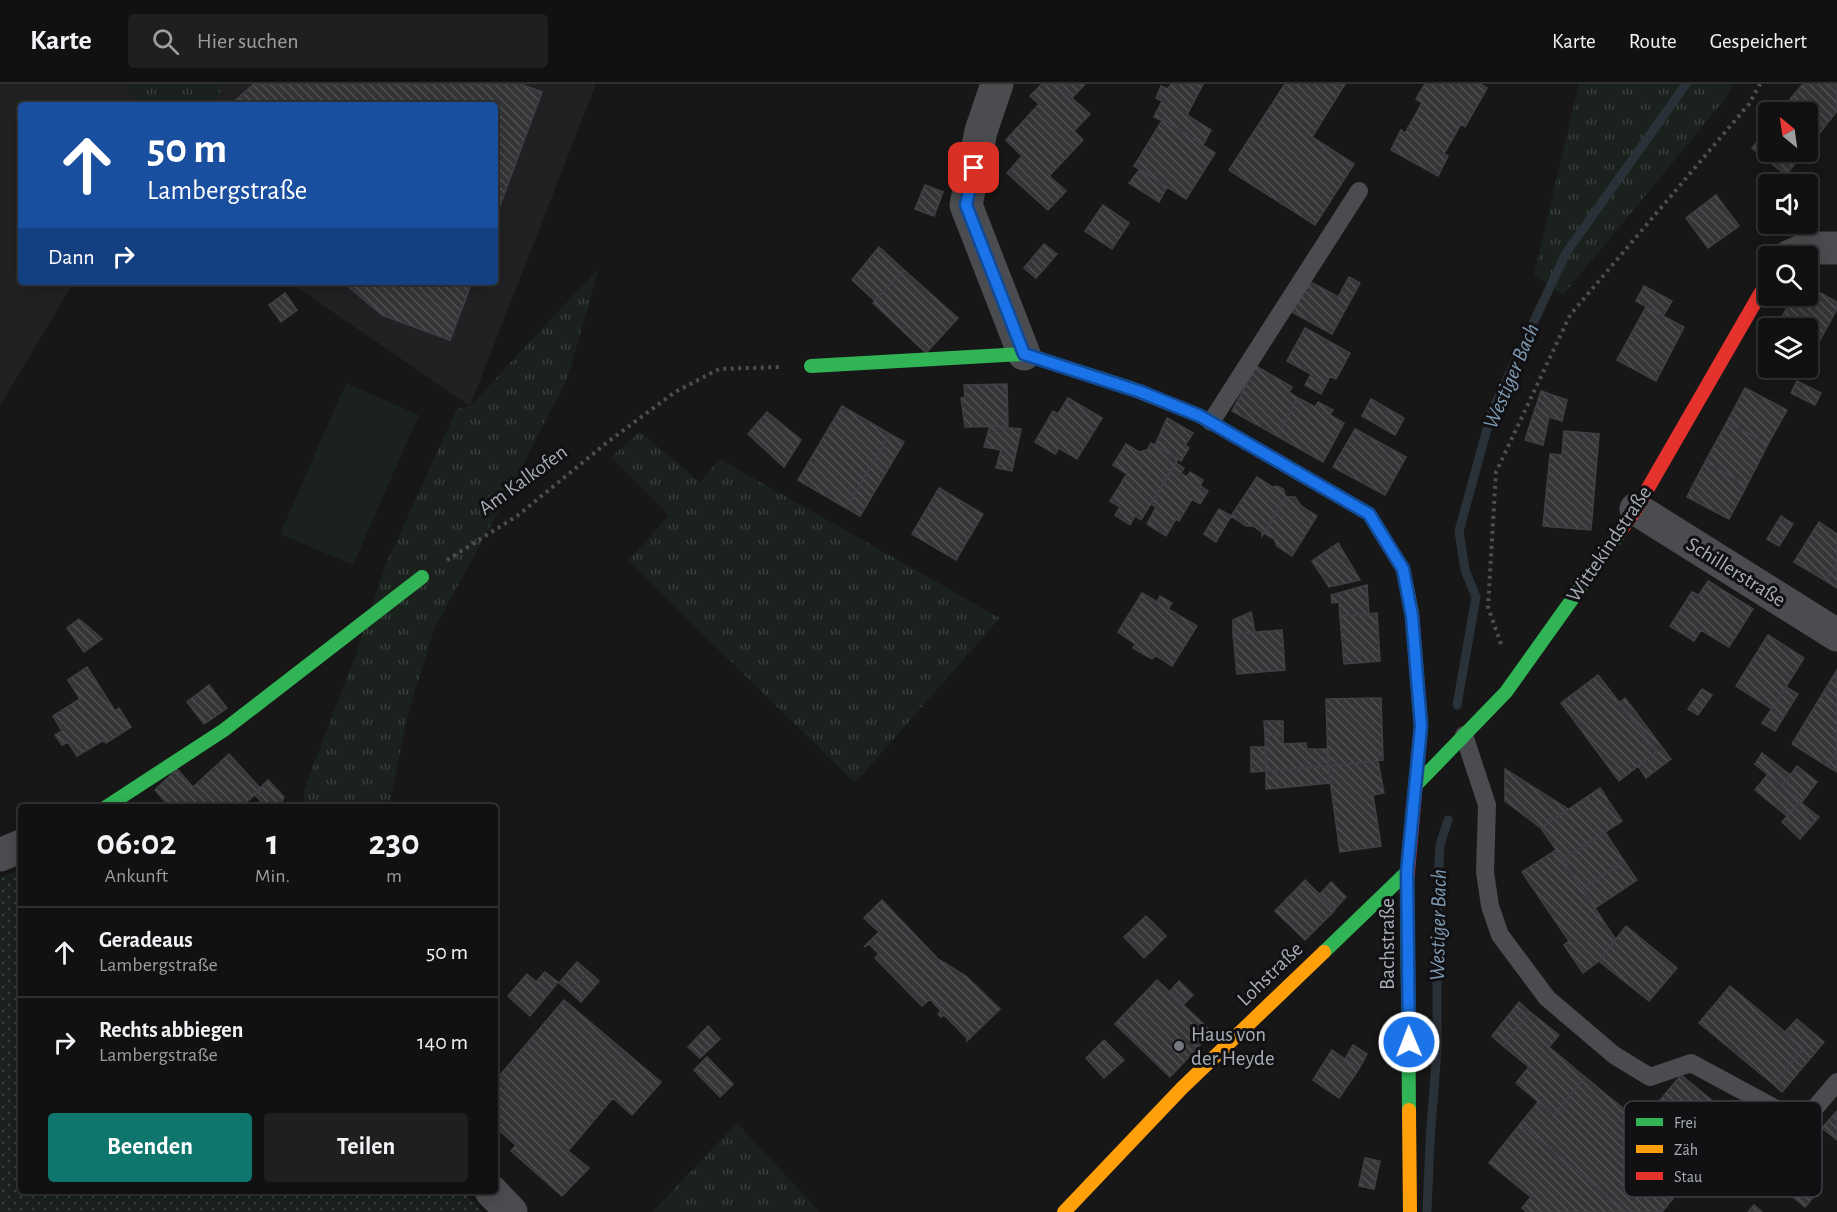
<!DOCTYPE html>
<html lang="de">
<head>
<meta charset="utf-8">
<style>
	body { margin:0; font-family:"Alegreya Sans",sans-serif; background:#1e1f1f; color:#f1f3f6; height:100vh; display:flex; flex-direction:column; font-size:22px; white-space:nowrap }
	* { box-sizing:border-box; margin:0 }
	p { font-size:20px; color:#9c9d9f }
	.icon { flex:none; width:33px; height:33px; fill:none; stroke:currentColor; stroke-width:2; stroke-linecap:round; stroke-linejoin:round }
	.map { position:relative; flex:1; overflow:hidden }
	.sheet { position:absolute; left:18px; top:720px; width:480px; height:390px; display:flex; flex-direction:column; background:#111; border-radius:6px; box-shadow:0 3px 15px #0003,0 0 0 2px #303131 }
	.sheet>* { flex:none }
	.guide { position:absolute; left:18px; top:18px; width:480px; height:183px; border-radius:6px; box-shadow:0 3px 15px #0003,0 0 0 2px #303131; background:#1a4fa0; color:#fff; overflow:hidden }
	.needle { width:39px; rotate:331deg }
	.controls { position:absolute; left:1758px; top:18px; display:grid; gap:12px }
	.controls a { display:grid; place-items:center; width:60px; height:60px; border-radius:6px; background:#111; box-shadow:0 3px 15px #0003,0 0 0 2px #303131; font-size:30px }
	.pin { position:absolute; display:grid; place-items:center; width:51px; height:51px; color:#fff; margin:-26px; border-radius:12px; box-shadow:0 3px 9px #0006 }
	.me { position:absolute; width:66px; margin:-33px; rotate:359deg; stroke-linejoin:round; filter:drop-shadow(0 0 4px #0008) }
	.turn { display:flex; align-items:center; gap:21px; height:126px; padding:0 30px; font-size:27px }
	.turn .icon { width:78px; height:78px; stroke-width:2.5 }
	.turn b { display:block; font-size:42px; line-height:51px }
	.then { display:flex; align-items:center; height:57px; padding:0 30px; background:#0003; gap:12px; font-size:22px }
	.eta { display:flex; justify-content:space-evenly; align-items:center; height:102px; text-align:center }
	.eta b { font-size:36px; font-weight:700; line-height:42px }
	.button { display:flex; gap:12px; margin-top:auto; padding:12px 30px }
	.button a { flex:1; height:69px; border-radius:6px; background:#0f766e; color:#fff; font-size:24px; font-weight:700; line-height:69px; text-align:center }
	.button a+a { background:#1e1f1f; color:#f1f3f6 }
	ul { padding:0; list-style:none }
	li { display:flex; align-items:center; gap:18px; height:90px; padding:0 30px; border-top:2px solid #303131 }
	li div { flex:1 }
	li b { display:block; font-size:22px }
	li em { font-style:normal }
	header { display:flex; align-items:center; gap:36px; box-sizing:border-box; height:84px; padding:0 30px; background:#111; border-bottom:2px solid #303131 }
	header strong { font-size:28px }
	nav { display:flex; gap:33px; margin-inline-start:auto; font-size:21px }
	.search { width:420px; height:54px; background:#1e1f1f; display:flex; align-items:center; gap:15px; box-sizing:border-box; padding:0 21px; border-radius:6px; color:#9c9d9f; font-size:22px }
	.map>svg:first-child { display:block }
</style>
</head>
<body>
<header>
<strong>Karte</strong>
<div class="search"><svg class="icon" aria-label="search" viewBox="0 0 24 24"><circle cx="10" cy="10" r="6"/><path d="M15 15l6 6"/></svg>Hier suchen</div>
<nav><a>Karte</a><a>Route</a><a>Gespeichert</a></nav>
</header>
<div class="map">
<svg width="1837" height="1128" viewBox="0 0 1837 1128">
	<defs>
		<pattern id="grass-tufts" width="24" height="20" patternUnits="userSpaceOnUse" patternTransform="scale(1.5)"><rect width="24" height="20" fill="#1b211c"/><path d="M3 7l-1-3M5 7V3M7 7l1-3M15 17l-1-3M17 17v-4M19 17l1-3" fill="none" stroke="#393f3b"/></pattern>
		<pattern id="garden-dots" width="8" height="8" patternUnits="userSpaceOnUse" patternTransform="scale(1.5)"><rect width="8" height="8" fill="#1b211c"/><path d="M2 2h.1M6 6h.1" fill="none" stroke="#393f3b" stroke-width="1.8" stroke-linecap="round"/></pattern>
		<pattern id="building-back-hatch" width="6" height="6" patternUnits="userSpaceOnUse" patternTransform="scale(1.5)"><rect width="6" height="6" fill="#343537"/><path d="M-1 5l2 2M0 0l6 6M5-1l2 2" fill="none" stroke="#4f5052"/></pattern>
	</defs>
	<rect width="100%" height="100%" fill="#171717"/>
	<path fill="#212124" d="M0,0H596L470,322L289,198H495V21H21V198H74L0,322Z"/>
	<path fill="url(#grass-tufts)" d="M124,0H224L213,21H141Z
		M1579,0H1734L1726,14L1563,211L1534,190Z
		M599,184L568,293L507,412L435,543L408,630L389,723H304V706L356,570L384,484L457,325L470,322Z
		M640,348L700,398L720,375L1000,534L855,699L628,477L669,431L611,373Z
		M737,1039L820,1128H652Z"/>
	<path fill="url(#garden-dots)" d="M21,785V1107H463L483,1128H0V794Z"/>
	<path fill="#1b211c" d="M346,299L419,331L353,481L280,450Z"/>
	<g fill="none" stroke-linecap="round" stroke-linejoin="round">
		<path stroke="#2a3239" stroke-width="9" d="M1457,621L1476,513L1465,486L1459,447L1492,327L1566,169L1686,0
			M1427,1128L1430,1057L1437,966V814L1440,761L1448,736"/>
	</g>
	<path fill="url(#building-back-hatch)" stroke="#3f4043" stroke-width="1.5" d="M254,0H520L542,8L495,135V21H230Z
		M1042,0H1056L1090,30L1074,47L1083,56L1049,92L1066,107L1048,126L1007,89L1022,72L1006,56L1039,20L1030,12Z
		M1056,0H1085L1072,14Z
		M1171,0H1203L1187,31L1211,46L1203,61L1163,35L1162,37L1154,33L1162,17L1156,14L1161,2L1168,5Z
		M1285,0H1345L1312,53L1354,80L1315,141L1229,86Z
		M1425,0H1480L1487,4L1465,43L1461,40L1444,70L1448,72L1438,92L1391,66L1401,46L1405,49L1422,19L1416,15Z
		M1803,0H1825L1837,10V27L1825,42L1791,14Z
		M1825,0H1837V10Z
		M1791,14L1825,42L1808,64V28H1780Z
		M1163,35L1215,69L1186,115L1134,82Z
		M1768,43V68H1804L1786,91L1752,64Z
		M1140,85L1167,103L1159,118L1129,99Z
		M925,101L943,108L934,132L915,125Z
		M1716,111L1739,142L1708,164L1686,134Z
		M1103,121L1129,139L1112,165L1085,147Z
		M1044,160L1057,170L1036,194L1024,184Z
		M879,163L904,186L875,217L852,196Z
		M904,186L958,234L926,269L873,219Z
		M1349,193L1360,199L1332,250L1292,228L1309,197L1338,213Z
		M343,198H472L450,256L382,231Z
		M1644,202L1672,217L1663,232L1636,217Z
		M1808,202L1837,218V225L1820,256L1808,250V244H1798L1781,235L1793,212H1808Z
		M285,209L297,226L281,238L269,221Z
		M1646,223L1684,243L1656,297L1617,276Z
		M1781,235L1798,244H1776Z
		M1305,244L1350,269L1336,295L1330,292L1321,310L1305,301L1311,290L1287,277Z
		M1808,250L1820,256L1808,280Z
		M1768,258V276L1761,272Z
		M1256,282L1292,303L1289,308L1298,314L1277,352L1232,327Z
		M1783,284H1806L1800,293Z
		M1797,297L1821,309L1815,321L1791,309Z
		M1007,300L1008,342L965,343L961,314H965L964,301Z
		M1745,304L1787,326L1768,360L1727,338Z
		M1541,307L1567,316L1562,337L1549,333L1543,361L1525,356Z
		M1068,314L1102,334L1077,375L1059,364L1055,370L1035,358L1053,327L1058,330Z
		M1298,314L1315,323L1318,318L1333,326L1330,331L1344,339L1323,378L1277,352Z
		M1371,315L1404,334L1395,351L1362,332Z
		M842,322L890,350L846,424L798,396Z
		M767,328L801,356L784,383L748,350Z
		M1167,334L1193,349L1185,361L1189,364L1181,377L1155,361Z
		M1727,338L1768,360L1747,401L1705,378Z
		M990,342L1021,345L1012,387L996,384L1001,366L984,363Z
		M1355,345L1406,373L1385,411L1333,383Z
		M1564,347L1599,350L1591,446L1543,442L1550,370L1562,371Z
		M890,350L904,358L860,432L846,424Z
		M1151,359L1178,375L1141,436L1135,432L1130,441L1115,431L1120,423L1110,417L1127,390L1113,381L1126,360L1139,368L1147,366Z
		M1705,378L1747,401L1729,435L1687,413Z
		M1176,379L1184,384L1181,389L1187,393L1190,388L1203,396L1200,402L1208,407L1200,420L1192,415L1179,437L1176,435L1166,452L1147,440L1156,423L1151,420Z
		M1257,393L1272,403L1277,402L1283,405L1286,413L1262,452V448L1253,442H1246L1231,432Z
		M939,404L983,430L956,476L912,450Z
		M1286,413H1295L1301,422L1317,432L1292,472L1277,462L1274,455L1264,449L1262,452Z
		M1219,425L1231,432L1216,458L1204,450Z
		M1781,432L1793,440L1779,462L1767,455Z
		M1819,438L1837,450V479L1826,497L1794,478Z
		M1338,459L1360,496L1329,503L1312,477Z
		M1837,479V504L1826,497Z
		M1708,497L1753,525L1729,563L1701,546L1694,557L1670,542L1692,508L1699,511Z
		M1367,501L1369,530L1340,532L1339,518L1332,519L1331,511Z
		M1142,509L1157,518L1160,512L1172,519L1168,525L1197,542L1172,582L1155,571L1152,575L1133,564L1135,560L1118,548Z
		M1251,528L1255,548L1233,550V536Z
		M1377,529L1380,577L1344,580L1340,532Z
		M79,535L102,555L84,568L67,544Z
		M1282,546L1285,586L1237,590L1233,550Z
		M1768,551L1804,574L1772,625L1736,602Z
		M87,583L115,627L119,624L131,643L106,659L104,656L77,672L68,658L62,661L55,651L62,647L53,632L80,615L68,596Z
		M1837,586V667L1827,682L1792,660Z
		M1598,591L1657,667L1619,697L1561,619Z
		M209,601L227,624L204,640L187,618Z
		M1786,603L1798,610L1775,647L1762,639Z
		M1702,605L1712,611L1698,631L1688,625Z
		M1381,614L1383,676L1328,682L1326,615Z
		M1625,614L1671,675L1646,694L1638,682L1657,667L1619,619Z
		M1264,637H1283V651H1265Z
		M1265,651H1283V660L1306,659L1307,665H1328V682L1266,687Z
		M1251,663H1265L1266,687L1251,688Z
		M1837,667V688L1827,682Z
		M1762,669L1790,691L1782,702L1755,680Z
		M229,670L261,705L241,723H170L155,706L177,685L193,703Z
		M1378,677L1384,709L1373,711L1381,762L1340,768L1328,682Z
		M1328,682L1330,699L1266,705V687Z
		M1797,682L1817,698L1802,718L1782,702Z
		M1505,685L1568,725L1541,744L1505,717Z
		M1768,690L1801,717L1787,732L1755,706Z
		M268,696L284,713L280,723H266L254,710Z
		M1600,704L1622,737L1563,776L1541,744Z
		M1800,718L1819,733L1800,755L1782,738Z
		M1605,748L1624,777L1582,805L1563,776Z
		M1556,766L1616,856L1599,877L1583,889L1564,861L1569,857L1522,788Z
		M1624,777L1637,796L1595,824L1582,805Z
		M1305,796L1335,826L1305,856L1275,827Z
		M1331,798L1346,813L1334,826L1319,811Z
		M882,816L938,875L966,892L1000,925L967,957V954L944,931L941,933L938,930L941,927L930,915L922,922L875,874L879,870L869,860L864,863L879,848L864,834Z
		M1146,832L1166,852L1144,874L1124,853Z
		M1626,842L1677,884L1649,917L1599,877Z
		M577,878L588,887L570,908L559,899Z
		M588,887L599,897L581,918L570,908Z
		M545,888L558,898L549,909L536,898Z
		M527,890L549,909L530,932L508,912Z
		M1157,896L1212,948L1170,993L1115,940Z
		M1179,897L1193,911L1184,920L1170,907Z
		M1730,902L1804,964L1773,1000L1699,939Z
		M564,916L661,998L632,1031L613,1014L568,1067L589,1084L562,1112L511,1067L516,1061L495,1043V997Z
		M1519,918L1530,928L1503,962L1492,952Z
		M1530,928L1559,951L1549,963L1585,993L1554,1031L1516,999L1529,983L1503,962Z
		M1797,935L1824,958L1782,1008L1773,1000L1804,964L1785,948Z
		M708,942L720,955L700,974L688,963Z
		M1104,956L1124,976L1104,994L1086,974Z
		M1353,961L1367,970L1359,985L1345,975Z
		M1332,966L1359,985L1339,1014L1313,996Z
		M707,973L733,1000L720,1013L694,986Z
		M1681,991L1737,1037L1697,1085L1641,1039Z
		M1585,993L1697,1085L1662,1128H1627L1520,1040L1538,1018L1554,1031Z
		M1837,1027V1056L1822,1044Z
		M1520,1040L1627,1128H1527L1522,1124L1531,1113L1489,1079Z
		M1365,1074L1380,1077L1374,1105L1359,1102Z
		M1784,1087L1814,1112L1805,1123L1775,1098Z
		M1754,1121L1762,1128H1748Z"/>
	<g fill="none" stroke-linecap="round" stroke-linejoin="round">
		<path stroke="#4d4e52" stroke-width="4" stroke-dasharray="3 4.5" stroke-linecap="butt" d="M447,476L517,432L609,357L675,308L719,285L780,283
			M1501,560L1488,523L1496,388L1570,231L1749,20L1760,0"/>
		<path stroke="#4b4c50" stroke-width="18" d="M1211,338L1359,107
			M1464,651L1487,721L1485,788L1490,822L1500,851L1547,914L1614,971L1650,993L1691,979L1784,1029L1809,1031L1837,998"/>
		<path stroke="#4b4c50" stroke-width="33" d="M997,0L981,47L966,121L1024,270
			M1790,172L1808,164H1837
			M1636,425L1837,551
			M0,771L21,762
			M491,1107L511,1128"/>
		<path stroke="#30b455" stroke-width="14" d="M811,282L1024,270L1130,304
			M1416,701L1506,608L1618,451
			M106,723L224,646L422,493
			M1407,798L1409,1026
			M1324,868L1407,788"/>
		<path stroke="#ff9f0a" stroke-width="14" d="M1130,304L1200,332L1369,430L1403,485L1412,530
			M1409,1026L1410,1128
			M1064,1128L1182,1004L1324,868"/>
		<path stroke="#e5322d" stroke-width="14" d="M1618,451L1636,425L1768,196
			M1407,798L1421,642L1412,530"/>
	</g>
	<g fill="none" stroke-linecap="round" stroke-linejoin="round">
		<defs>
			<path id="route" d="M974,84L966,121L1024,270L1141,308L1200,332L1369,430L1403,485L1412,532L1421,642L1407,788L1409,958"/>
		</defs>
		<use href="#route" stroke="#114b97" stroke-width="15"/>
		<use href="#route" stroke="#1a73e8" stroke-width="10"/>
	</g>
	<circle fill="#757880" stroke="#111113" stroke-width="2" cx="1179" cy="962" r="6"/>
	<g text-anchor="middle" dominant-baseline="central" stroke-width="6" stroke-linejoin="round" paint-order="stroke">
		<g font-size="21" fill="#a8adb8" stroke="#111113">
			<text transform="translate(523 396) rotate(-36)">Am Kalkofen</text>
			<text transform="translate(1609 460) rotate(-56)">Wittekindstraße</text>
			<text transform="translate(1736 488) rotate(32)">Schillerstraße</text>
			<text transform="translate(1387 860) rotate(-90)">Bachstraße</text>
			<text transform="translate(1270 890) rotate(-44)">Lohstraße</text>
		</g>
		<g font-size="21" fill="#a8adb8" stroke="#111113" text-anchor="start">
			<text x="1191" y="950">Haus von<tspan x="1191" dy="24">der Heyde</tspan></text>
		</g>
		<g font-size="22" font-style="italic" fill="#7f9bb3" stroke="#111113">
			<text transform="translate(1511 292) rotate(-67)">Westiger Bach</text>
			<text transform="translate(1438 841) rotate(-89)">Westiger Bach</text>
		</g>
	</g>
	<rect x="1624" y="1017" width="198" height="96" rx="9" fill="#111113" stroke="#3e4045" stroke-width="1.5"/>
	<rect x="1636" y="1034" width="27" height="8" fill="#30b455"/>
	<rect x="1636" y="1061" width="27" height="8" fill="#ff9f0a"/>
	<rect x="1636" y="1088" width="27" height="8" fill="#e5322d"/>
	<g font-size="16" fill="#a8adb8">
		<text x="1674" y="1044">Frei</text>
		<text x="1674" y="1071">Zäh</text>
		<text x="1674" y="1098">Stau</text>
	</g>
</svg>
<div class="controls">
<a><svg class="needle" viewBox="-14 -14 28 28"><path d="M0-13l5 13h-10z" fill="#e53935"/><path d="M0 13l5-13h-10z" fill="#9c9d9f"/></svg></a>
<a><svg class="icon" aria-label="sound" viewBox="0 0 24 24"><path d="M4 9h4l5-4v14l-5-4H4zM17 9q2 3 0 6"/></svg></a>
<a><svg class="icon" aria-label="search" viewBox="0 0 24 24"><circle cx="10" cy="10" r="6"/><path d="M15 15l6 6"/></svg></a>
<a><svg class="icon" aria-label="layers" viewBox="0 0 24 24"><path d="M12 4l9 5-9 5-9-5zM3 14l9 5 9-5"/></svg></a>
</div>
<div class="pin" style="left:974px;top:84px;background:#d93025"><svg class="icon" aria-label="arrive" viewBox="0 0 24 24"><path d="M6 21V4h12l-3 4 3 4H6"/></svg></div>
<svg class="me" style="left:1409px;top:958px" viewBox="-20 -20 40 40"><circle r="17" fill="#1a73e8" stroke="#fff" stroke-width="3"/><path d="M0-11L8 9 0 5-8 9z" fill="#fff"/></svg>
<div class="guide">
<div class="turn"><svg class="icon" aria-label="ahead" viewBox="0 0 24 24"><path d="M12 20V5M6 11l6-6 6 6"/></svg><div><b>50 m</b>Lambergstraße</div></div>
<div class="then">Dann<svg class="icon" aria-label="right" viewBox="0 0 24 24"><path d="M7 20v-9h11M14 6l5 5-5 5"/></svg></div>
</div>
<section class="sheet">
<div class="eta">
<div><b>06:02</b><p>Ankunft</p></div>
<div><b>1</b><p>Min.</p></div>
<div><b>230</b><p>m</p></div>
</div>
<ul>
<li><svg class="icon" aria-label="ahead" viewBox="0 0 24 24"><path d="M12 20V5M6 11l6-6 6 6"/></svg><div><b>Geradeaus</b><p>Lambergstraße</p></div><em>50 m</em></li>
<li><svg class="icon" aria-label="right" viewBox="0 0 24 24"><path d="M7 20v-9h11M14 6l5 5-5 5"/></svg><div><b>Rechts abbiegen</b><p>Lambergstraße</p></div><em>140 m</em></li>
</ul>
<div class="button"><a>Beenden</a><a>Teilen</a></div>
</section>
</div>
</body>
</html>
